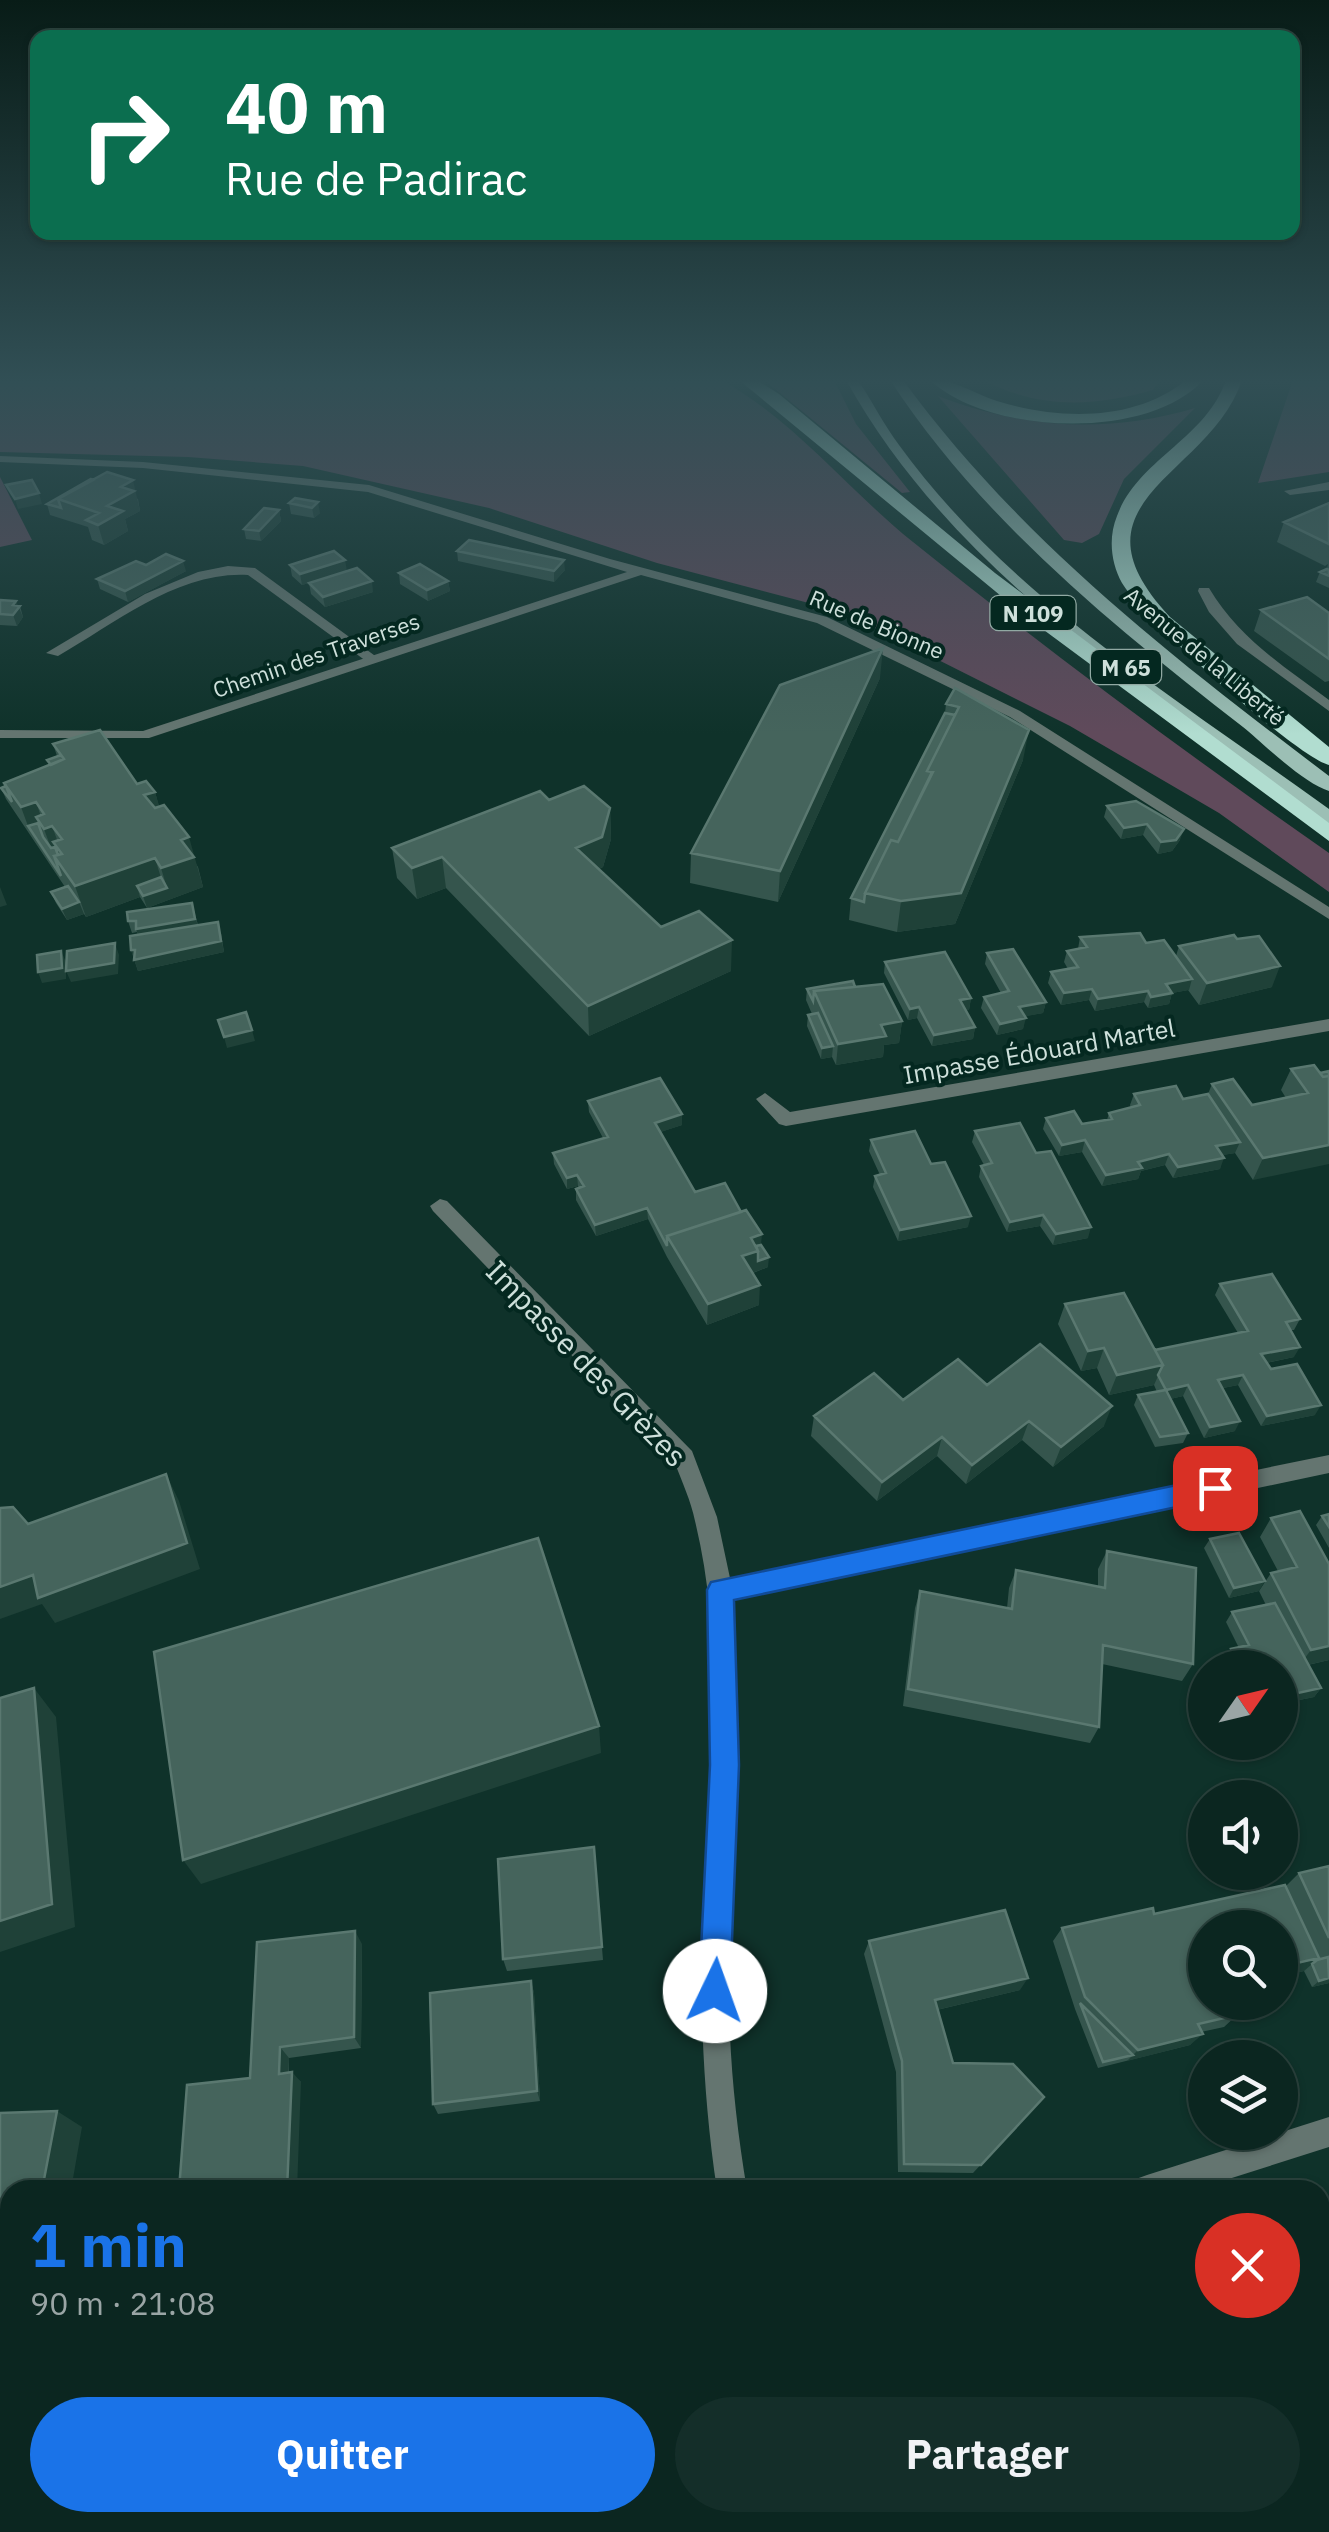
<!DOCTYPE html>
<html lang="fr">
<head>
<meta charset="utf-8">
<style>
	body { margin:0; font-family:"IBM Plex Sans",sans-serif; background:#142e29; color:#f1f3f6; height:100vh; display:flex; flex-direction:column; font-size:38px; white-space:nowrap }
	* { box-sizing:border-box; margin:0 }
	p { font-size:32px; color:#9aa5a5 }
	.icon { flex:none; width:55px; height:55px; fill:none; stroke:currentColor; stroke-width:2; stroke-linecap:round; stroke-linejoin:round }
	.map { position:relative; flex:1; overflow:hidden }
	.panel { position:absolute; left:0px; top:2180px; width:1330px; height:352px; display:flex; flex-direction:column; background:#0b2620; border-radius:30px 30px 0 0; box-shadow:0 2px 8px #0004,0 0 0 2px #2b433e }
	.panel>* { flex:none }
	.banner { position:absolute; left:30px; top:30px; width:1270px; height:210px; border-radius:20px; box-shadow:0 2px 8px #0004,0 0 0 2px #2b433e; background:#0b6e4f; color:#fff; overflow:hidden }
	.needle { width:65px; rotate:56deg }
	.fabs { position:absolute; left:1188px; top:1650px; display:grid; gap:20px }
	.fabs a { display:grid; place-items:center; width:110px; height:110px; border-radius:50%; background:#0b2620; box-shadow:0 2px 8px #0004,0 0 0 2px #2b433e; font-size:50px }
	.pin { position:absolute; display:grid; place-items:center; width:85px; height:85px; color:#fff; margin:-42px; border-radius:20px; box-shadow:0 5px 15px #0006 }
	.me { position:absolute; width:110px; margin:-55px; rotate:3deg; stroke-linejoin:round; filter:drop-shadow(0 0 8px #0008) }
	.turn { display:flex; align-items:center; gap:35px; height:210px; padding:0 30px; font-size:45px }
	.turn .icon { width:130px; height:130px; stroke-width:2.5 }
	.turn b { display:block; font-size:70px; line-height:85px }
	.round { display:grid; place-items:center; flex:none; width:105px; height:105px; border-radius:52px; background:#142e29 }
	.overview { display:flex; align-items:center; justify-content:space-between; height:170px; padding:0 30px }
	h1 { font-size:60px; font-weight:700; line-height:75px; color:#1a73e8 }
	.primary-button { display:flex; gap:20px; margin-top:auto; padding:20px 30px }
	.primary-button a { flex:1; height:115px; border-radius:60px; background:#1a73e8; color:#fff; font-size:40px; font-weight:700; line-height:115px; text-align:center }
	.primary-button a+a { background:#142e29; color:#f1f3f6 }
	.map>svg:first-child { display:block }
</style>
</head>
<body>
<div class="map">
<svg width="1329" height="2532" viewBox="0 0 1329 2532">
	<rect width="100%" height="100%" fill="#0f322a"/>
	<path fill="#604a5b" d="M0,380H721C793,419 849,491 913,542C1048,651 1187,754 1329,853V892L1219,813L1070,726L843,612L657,563L489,508L303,466L188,457L0,452Z
		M764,380H834L856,424L910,492L902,493Z
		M983,380H1159L1153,390C1093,407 1039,409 983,380Z
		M1293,380H1329V472L1258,483Z
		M938,396C1024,429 1107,434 1195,408L1124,479L1099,534L1082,543L1064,540Z
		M0,477L32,540L0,547Z"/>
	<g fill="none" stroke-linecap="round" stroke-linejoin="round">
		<path fill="#647570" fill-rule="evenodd" d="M228,566L255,568L378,658L366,661L248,575C178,571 116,623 58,656L46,653L145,594L198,572Z
			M1329,2117V2147L1194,2190H1132L1136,2179L1147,2175Z
			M1162,2522H1198L1202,2532H1165Z"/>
		<path fill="#647570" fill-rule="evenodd" d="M0,456L143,462L369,485L610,559L827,617L1020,711L1329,907V919L1010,717L817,623L641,575L149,738H0V730L143,731L627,572L368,492L143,468L0,462Z
			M1329,482V490L1290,495L1284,491Z
			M1199,588H1209C1239,638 1283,666 1329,700V711L1237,644L1209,612L1198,591Z
			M1329,1019V1031L786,1126L779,1124L756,1099L765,1093L790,1112Z
			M440,1199L447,1201L692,1451L717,1517L730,1578L1329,1455V1473L732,1599C744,1730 728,1860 729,1991C729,2058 736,2124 747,2190H717C704,2104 700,2018 702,1931C707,1794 728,1656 695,1521C691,1501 682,1482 675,1463L433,1211L430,1206Z
			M778,2522H812L814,2532H780Z"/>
		<path fill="#9cbfb5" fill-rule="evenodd" d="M846,380H858C872,401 884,425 899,445C1009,597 1179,700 1329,809V824C1300,815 1256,773 1229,754C1083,649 935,540 846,380Z
			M890,380H903C1019,539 1173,658 1329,776V791C1303,783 1265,745 1243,727C1113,626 981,519 890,380Z"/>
		<path fill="#b1ddd0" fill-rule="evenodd" d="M739,380H757L779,394L995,573L1329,823V841L1029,619Z
			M930,380C954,379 973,393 997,401C1058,420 1135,422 1186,380H1203C1149,441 988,435 930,380Z
			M1226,380H1242C1210,477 1060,500 1170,617L1329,747V765C1295,756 1142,617 1122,583C1111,563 1108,538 1117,516C1138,459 1206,439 1226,380Z"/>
	</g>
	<path fill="#35554d" d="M91,479L138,499L140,511L125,519L128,531L104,545L92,540L88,527L50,515L47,504Z
		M295,498L320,513L314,518L291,514L289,503Z
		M1329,503V588L1316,582L1320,572L1327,569L1328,564L1325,566L1277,542L1284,522Z
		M279,510L281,521L261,541L246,539L244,529Z
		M457,551L565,570L554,582L458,561Z
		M146,565L186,571L128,602L100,589L97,579Z
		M290,565L347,571L302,585L292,576Z
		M399,573L448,581L450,591L428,601L400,584Z
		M309,583L373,592L325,607L311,594Z
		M0,600L20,606L23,617L17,626L0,625Z
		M1261,610L1329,613V681L1325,682L1254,631Z
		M880,678L778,902L690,883L691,853Z
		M955,688L1023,760L955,924L897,932L849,920L851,898L945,713L946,704Z
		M53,744L155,792L159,807L198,867L203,887L147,908L140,897L86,917L84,914L67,920L56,903L51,892L65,887L6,799L1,788L49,765L47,760L57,756Z
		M549,800L610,808L611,839L603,867L599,869L661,927L731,971L589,1036L446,888L417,899L397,878L392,848Z
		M1107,806L1180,840L1172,851L1158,854L1143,835L1121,839L1104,817Z
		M192,903L198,925L221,933L224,952L138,971L131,950L138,935L137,932L132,933L128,921Z
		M1080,937L1146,943L1176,956L1179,946L1272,987L1199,1005L1188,990L1172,993L1169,1004L1148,1008L1144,1002L1095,1011L1089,1000L1061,1005L1048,983L1051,972L1068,969L1064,962L1067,951L1078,949Z
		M987,953L1046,1002L1043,1013L1025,1016L1023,1029L997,1035L981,1008L984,997L1001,993L985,964Z
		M885,962L971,998L969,1010H966L975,1027L973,1039L932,1046L917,1018L908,1020L884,973Z
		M855,987L902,1021L899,1043L884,1045L883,1057L836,1065L832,1057L821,1059L807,1026L808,1015L812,1014L806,1000L807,989Z
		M1291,1069L1320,1073L1253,1180L1235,1153L1222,1155L1220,1169L1173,1178L1165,1165L1141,1171L1138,1179L1102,1186L1082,1152L1059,1156L1043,1129L1046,1118L1082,1124L1107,1120L1109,1113L1131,1108L1130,1105L1134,1094L1183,1099L1208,1094L1212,1084L1252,1105L1286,1098L1281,1090Z
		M588,1101L682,1125L660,1132L695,1192L761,1245L768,1267L753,1273L759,1305L707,1325L667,1257L648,1219L596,1236L576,1200V1189L579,1188L578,1186L567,1189L554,1164L553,1153L603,1138L589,1112Z
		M975,1131L1036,1153L1088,1238L1053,1245L1040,1226L1007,1232L979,1177L981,1166L984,1165L972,1142Z
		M871,1140L931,1164L968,1227L898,1241L873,1187L875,1176L880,1175L869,1151Z
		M1220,1284L1300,1319L1294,1330H1291L1294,1357L1266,1363L1271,1369L1315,1415L1261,1426L1238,1385L1223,1388L1235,1431L1204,1438L1183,1396L1170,1399L1188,1433L1183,1443L1155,1447L1134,1405L1138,1395L1157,1392L1154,1385L1109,1395L1097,1368L1081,1371L1058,1324L1065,1304L1155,1350L1238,1333L1215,1295Z
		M987,1385L1104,1426L1053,1467L1022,1440L966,1484L937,1456L877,1501L811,1436L814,1416Z
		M1300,1511L1329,1660L1308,1665L1321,1688L1314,1697L1280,1704V1668H1230L1225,1658L1231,1649L1239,1648L1226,1622L1232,1612L1266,1605L1259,1591L1271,1573L1278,1571L1260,1537L1271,1518Z
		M1329,1514V1548L1316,1525L1322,1516Z
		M1210,1539L1259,1591L1229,1598L1204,1548Z
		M1107,1551L1193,1664L1182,1681L1102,1664L1099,1727L1090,1743L903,1706L915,1608L920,1591L1007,1608L1009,1588L1016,1570L1098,1586V1569Z
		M594,1847L603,1960L507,1971L503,1959Z
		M1329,1866V1983L1312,1987L1304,1971L1280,1976V1928L1205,2002L1237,2015L1224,2027L1201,2032L1190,2045L1098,2068L1075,2009L1053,1941L1062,1928L1154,1914L1286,1886L1299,1873Z
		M869,1941L1020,1990L937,2010L953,2063L1044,2097L973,2173L898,2172L896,2072L864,1954Z
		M362,1944L361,2048L289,2058V2072L301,2082L250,2078Z
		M531,1981L534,1993L540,2101L438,2114L433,2104Z
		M1320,2292L1329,2312V2532H1319L1315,2522H1320Z
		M1037,2522H1110L1113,2532H1004Z"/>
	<path fill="#1f4138" d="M133,480L140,511L125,519L128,531L104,545L98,525L107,506L121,487Z
		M39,493L42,504L18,509L15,499Z
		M318,502L320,513L314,518L312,508Z
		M279,510L281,521L261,541L259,531Z
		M345,560L347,571L302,585L300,574Z
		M564,560L565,570L554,582V571Z
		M183,561L186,571L128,602L125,591Z
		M372,581L373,592L325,607L323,597Z
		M448,581L450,591L428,601L427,590Z
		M16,601L23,617L17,626L13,615V605Z
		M883,648L880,678L778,902L780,871Z
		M1029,730L1023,760L955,924L897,932L901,901Z
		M75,790L37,805L45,828L52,826L63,856L54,845L59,858L55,859L44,829L36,817L42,834L28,826L21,807Z
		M155,792L164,822L144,795Z
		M610,808L611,839L603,867L577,878L576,848Z
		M1147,824L1143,835L1121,839L1124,828Z
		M1184,829L1180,840L1172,851L1158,854L1161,842Z
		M189,837L203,887L147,908L143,896L167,888L161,868L181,840Z
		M442,857L446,888L417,899L412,868Z
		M155,858L164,888L137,886L140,897L86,917L75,886Z
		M0,887L7,905L0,907Z
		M79,902L84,914L67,920L62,909Z
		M192,903L199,931L140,940L136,929Z
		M218,922L224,952L138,971L131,950Z
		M732,940L731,971L589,1036L588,1006Z
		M115,943L119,955L118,974L71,982L66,971Z
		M61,951L66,962V979L42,983L38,972Z
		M1280,966L1272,987L1199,1005L1207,983Z
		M1192,979L1189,990L1172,993L1169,1004L1148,1008L1151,997L1166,984Z
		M1092,989L1089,1000L1061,1005L1064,993Z
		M1148,991L1144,1002L1095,1011L1098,999Z
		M971,998L969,1010L958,1012L960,1000Z
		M1046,1002L1043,1013L1017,1018L1019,1007Z
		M919,1007L917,1018L908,1020L910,1009Z
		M1026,1018L1023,1029L997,1035L1000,1024Z
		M902,1021L899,1043L884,1045L883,1057L836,1065L838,1044L881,1025Z
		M975,1027L973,1039L932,1046L934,1035Z
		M252,1030L255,1041L227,1048L224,1037Z
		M833,1046L832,1057L821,1059L822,1048Z
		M682,1114V1125L655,1134V1123Z
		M1085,1140L1082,1152L1059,1156L1062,1145Z
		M1240,1142L1235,1153L1212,1157L1216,1146Z
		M1329,1145V1164L1253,1180L1263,1158Z
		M1169,1154L1165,1165L1141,1171L1138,1179L1102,1186L1106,1175L1138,1162Z
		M1224,1158L1220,1169L1173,1178L1178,1167Z
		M577,1175L578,1186L567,1189V1178Z
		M647,1208L648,1219L596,1236L595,1225Z
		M1043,1215L1040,1226L1007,1232L1010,1222Z
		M971,1216L968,1227L898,1241L900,1230Z
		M1091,1227L1088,1238L1053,1245L1056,1234Z
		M762,1234L760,1255L769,1257L768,1267L741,1277L742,1256L751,1238Z
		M760,1285L759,1305L707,1325L708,1304Z
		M1300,1347L1294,1357L1256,1365L1261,1354Z
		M1104,1348L1097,1368L1081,1371L1088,1351Z
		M1163,1365L1154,1385L1109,1395L1117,1375Z
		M1243,1375L1238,1385L1213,1390L1218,1380Z
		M1188,1385L1183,1396L1162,1401L1166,1390Z
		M1321,1405L1315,1415L1261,1426L1267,1416Z
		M1112,1406L1104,1426L1053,1467L1061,1447Z
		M1029,1421L1022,1440L966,1484L972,1465Z
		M1240,1421L1235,1431L1204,1438L1210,1427Z
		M942,1437L937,1456L877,1501L882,1482Z
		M166,1474L179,1501L200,1569L55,1623L42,1604L0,1619V1587L33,1575Z
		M1265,1581L1259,1591L1229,1598L1234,1588Z
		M1329,1646V1660L1298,1667L1311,1650Z
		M34,1688L56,1717L75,1927L0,1952V1921Z
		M1321,1688L1314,1697L1280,1704V1697Z
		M599,1726L601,1753L201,1884L183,1860Z
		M355,1931L362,1944L361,2048L354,2037Z
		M1319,1958L1304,1971L1280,1976V1967Z
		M1028,1978L1020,1990L928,2012L935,2000Z
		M1329,1978V1983L1312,1987L1319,1981Z
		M531,1981L534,1993L540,2101L537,2091Z
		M1203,2034L1190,2045L1127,2061L1138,2050Z
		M280,2047L289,2058L288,2084L279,2074Z
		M292,2072L301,2082L297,2190H287Z
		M57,2111L82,2127L71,2190H42Z
		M10,2367V2522H14L12,2532H0V2421Z
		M292,2522H306L305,2532H291Z
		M326,2522H331L330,2532H325Z"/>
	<path fill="#45645c" stroke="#5a7870" stroke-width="2.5" d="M107,472L133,480L121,487L134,491L107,506L123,511L98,525L86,520L99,513L58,499Z
		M91,479L93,480L58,499L61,508L47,504Z
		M32,480L39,493L15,499L6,485Z
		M295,498L318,502L312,508L289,503Z
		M1329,503V544L1284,522Z
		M264,508L279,510L259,531L244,529Z
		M469,540L564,560L554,571L457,551Z
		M334,551L345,560L300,574L290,565Z
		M166,554L183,561L125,591L97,579L136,561L146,565Z
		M420,564L448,581L427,590L399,573Z
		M357,568L372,581L323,597L309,583Z
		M1327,569L1329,570V576L1320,572Z
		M1307,597L1329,613V659L1261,610Z
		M0,600L16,601L13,605L20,606L13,615L0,614Z
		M883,648L780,871L691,853L780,685Z
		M955,688L1029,730L961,893L901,901L865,893L891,840L898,842L933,772L927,771L959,707L946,704Z
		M945,713L955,715L927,771L932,772L898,842L891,840L865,893L864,902L851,898Z
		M100,730L137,784L146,781L155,792L144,795L155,808L164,805L189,837L181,840L194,857L161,868L155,858L75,886L54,856L62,854L53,842L62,839L52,826L44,829L36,817L44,814L36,802L21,807L4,783L64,759L53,744Z
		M61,755L64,759L51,765L47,760Z
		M6,786L12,802L1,788Z
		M584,786L610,808L602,837L576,848L661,927L699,911L732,940L588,1006L442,857L412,868L392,848L540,791L549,800Z
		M1136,801L1184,829L1176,840L1161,842L1147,824L1124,828L1107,806Z
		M38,823L43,837L51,848L55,847L58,855L54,856L61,876L28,826Z
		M161,877L167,888L143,896L137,886Z
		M68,886L79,902L62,909L51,892Z
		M192,903L195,919L136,929V921H128L127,912Z
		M218,922L221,941L134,960L135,950H131L130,936Z
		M1140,933L1146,943L1164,940L1192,979L1166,984L1172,993L1151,997L1148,991L1098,999L1092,989L1064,993L1051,972L1078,967L1067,951L1087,947L1080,937Z
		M1234,935L1237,939L1259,936L1280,966L1207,983L1179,946Z
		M115,943L114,963L66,971L67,951Z
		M1013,949L1046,1002L1019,1007L1026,1018L1000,1024L984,997L1009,991L987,953Z
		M61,951L62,968L38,972L37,955Z
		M945,952L971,998L960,1000L975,1027L934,1035L919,1007L910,1009L885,962Z
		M853,981L855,987L814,991L813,1001L807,989Z
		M883,984L902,1021L881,1025L886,1036L838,1044L814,991Z
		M246,1012L252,1030L224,1037L218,1020Z
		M818,1013L833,1046L822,1048L808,1015Z
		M1314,1065L1323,1077L1329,1076V1145L1263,1158L1212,1084L1233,1079L1252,1105L1308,1093L1291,1069Z
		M1329,1071V1076L1323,1077L1320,1073Z
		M660,1078L682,1114L655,1123L695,1192L725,1183L741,1212L667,1236V1246L647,1208L595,1225L576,1189L584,1186L577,1175L567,1178L553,1153L608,1137L588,1101Z
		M1176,1086L1183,1099L1208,1094L1240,1142L1216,1146L1224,1158L1178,1167L1169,1154L1138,1162L1142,1168L1106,1175L1085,1140L1062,1145L1046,1118L1074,1111L1082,1124L1112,1119L1109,1113L1140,1105L1134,1094Z
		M1020,1123L1036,1153L1051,1151L1091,1227L1056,1234L1043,1215L1010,1222L981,1166L992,1163L975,1131Z
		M915,1131L931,1164L945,1162L971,1216L900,1230L875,1176L886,1173L871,1140Z
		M746,1210L762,1234L751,1238L758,1251L742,1256L760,1285L708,1304L667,1236Z
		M761,1245L769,1257L758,1261V1251L756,1246Z
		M1272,1274L1300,1319L1286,1322L1300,1347L1261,1354L1271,1369L1297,1364L1321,1405L1267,1416L1243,1375L1218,1380L1240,1421L1210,1427L1188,1385L1166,1390L1158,1375L1163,1365L1155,1350L1248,1331L1220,1284Z
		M1124,1293L1163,1365L1117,1375L1104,1348L1088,1351L1065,1304Z
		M1040,1344L1112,1406L1061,1447L1029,1421L972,1465L942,1437L882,1482L814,1416L874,1373L903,1400L958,1359L987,1385Z
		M1166,1390L1188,1433L1160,1437L1138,1395Z
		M166,1474L187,1543L38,1598L33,1575L0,1587V1508L13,1507L28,1524Z
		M1300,1511L1329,1564V1646L1311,1650L1271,1573L1297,1567L1271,1518Z
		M1329,1514V1527L1322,1516Z
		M1239,1533L1265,1581L1234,1588L1210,1539Z
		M538,1538L599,1726L183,1860L154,1652Z
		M1107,1551L1196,1568L1193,1664L1103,1645L1099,1727L908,1689L920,1591L1012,1609L1016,1570L1105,1588Z
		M1275,1603L1321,1688L1280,1697V1668H1240L1231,1649L1249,1645L1232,1612Z
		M34,1688L52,1904L0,1921V1698Z
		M594,1847L602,1947L503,1959L498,1859Z
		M1329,1866V1938L1299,1873Z
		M1285,1885L1319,1958L1280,1967V1928H1205V2002H1232L1237,2015L1198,2024L1203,2034L1138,2050L1085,1997L1062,1928L1153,1908L1154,1914Z
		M1005,1910L1028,1978L935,2000L953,2063L1013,2064L1044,2097L981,2165L904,2164L902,2061L869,1941Z
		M355,1931L354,2037L280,2047L279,2074L292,2072L287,2190H179L187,2085L250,2078L257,1942Z
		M1328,1957L1329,1978L1319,1981L1312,1964L1317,1960Z
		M531,1981L537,2091L433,2104L430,1993Z
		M1080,2003L1133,2055L1103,2062Z
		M57,2111L42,2190H10V2367L0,2421V2113Z
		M1320,2292L1329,2312V2358L1320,2361Z
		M1329,2358V2512L1320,2489V2361Z
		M116,2522H292L291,2532H114Z
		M301,2522H326L325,2532H300Z
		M424,2522H688L689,2532H424Z
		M1049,2522H1110L1113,2532H1016Z"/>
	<linearGradient id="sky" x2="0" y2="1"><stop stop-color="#081c17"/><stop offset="0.52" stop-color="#314f55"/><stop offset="1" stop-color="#314f55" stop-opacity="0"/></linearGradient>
	<rect width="1329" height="734" fill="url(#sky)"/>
	<path fill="#1a73e8" stroke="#114b97" stroke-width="2.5" d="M1215,1477L1228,1488L1215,1499L734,1600L739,1765L730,1991L726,2002L715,2007L704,2002L699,1991L710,1765L707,1590L711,1582Z"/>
	<g text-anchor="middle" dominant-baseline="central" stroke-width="8" stroke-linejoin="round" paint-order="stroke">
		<g fill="#042820" stroke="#91a9a3" stroke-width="2.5">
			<rect x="990.5" y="596" width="85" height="34" rx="8"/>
			<rect x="1091" y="650" width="70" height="34" rx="8"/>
		</g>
		<g font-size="22" font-weight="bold" fill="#cee0db">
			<text x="1033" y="613">N 109</text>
			<text x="1126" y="667">M 65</text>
		</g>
		<g font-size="22" fill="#cee0db" stroke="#042820">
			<text transform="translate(877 624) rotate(23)">Rue de Bionne</text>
			<text transform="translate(316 655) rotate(-19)">Chemin des Traverses</text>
			<text transform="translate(1205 656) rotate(40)">Avenue de la Liberté</text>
		</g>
		<g font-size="25" fill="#cee0db" stroke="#042820">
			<text transform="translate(1039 1051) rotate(-10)">Impasse Édouard Martel</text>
		</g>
		<g font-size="30" fill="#cee0db" stroke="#042820">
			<text transform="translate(587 1363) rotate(46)">Impasse des Grèzes</text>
		</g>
	</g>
</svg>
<div class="fabs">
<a><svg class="needle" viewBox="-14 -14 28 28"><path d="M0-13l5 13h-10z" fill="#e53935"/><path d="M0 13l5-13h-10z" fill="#9aa5a5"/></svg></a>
<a><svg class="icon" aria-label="sound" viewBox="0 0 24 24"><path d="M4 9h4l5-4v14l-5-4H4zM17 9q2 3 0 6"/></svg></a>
<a><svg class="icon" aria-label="search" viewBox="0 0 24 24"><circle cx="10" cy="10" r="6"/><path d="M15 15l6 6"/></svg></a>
<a><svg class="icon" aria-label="layers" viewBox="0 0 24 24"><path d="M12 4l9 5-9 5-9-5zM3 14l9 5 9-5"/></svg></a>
</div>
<div class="pin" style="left:1215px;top:1488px;background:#d93025"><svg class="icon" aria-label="arrive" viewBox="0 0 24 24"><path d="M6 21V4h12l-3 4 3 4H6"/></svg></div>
<svg class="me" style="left:715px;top:1991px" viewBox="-20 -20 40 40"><circle r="19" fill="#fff"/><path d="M0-13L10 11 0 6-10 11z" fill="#1a73e8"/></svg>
<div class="banner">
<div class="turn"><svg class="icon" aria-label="right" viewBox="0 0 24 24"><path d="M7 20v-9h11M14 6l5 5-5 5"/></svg><div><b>40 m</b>Rue de Padirac</div></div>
</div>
<section class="panel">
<div class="overview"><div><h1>1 min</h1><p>90 m · 21:08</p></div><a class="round" style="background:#d93025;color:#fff"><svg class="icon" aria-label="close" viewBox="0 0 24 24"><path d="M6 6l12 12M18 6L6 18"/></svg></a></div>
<div class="primary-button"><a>Quitter</a><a>Partager</a></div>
</section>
</div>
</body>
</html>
